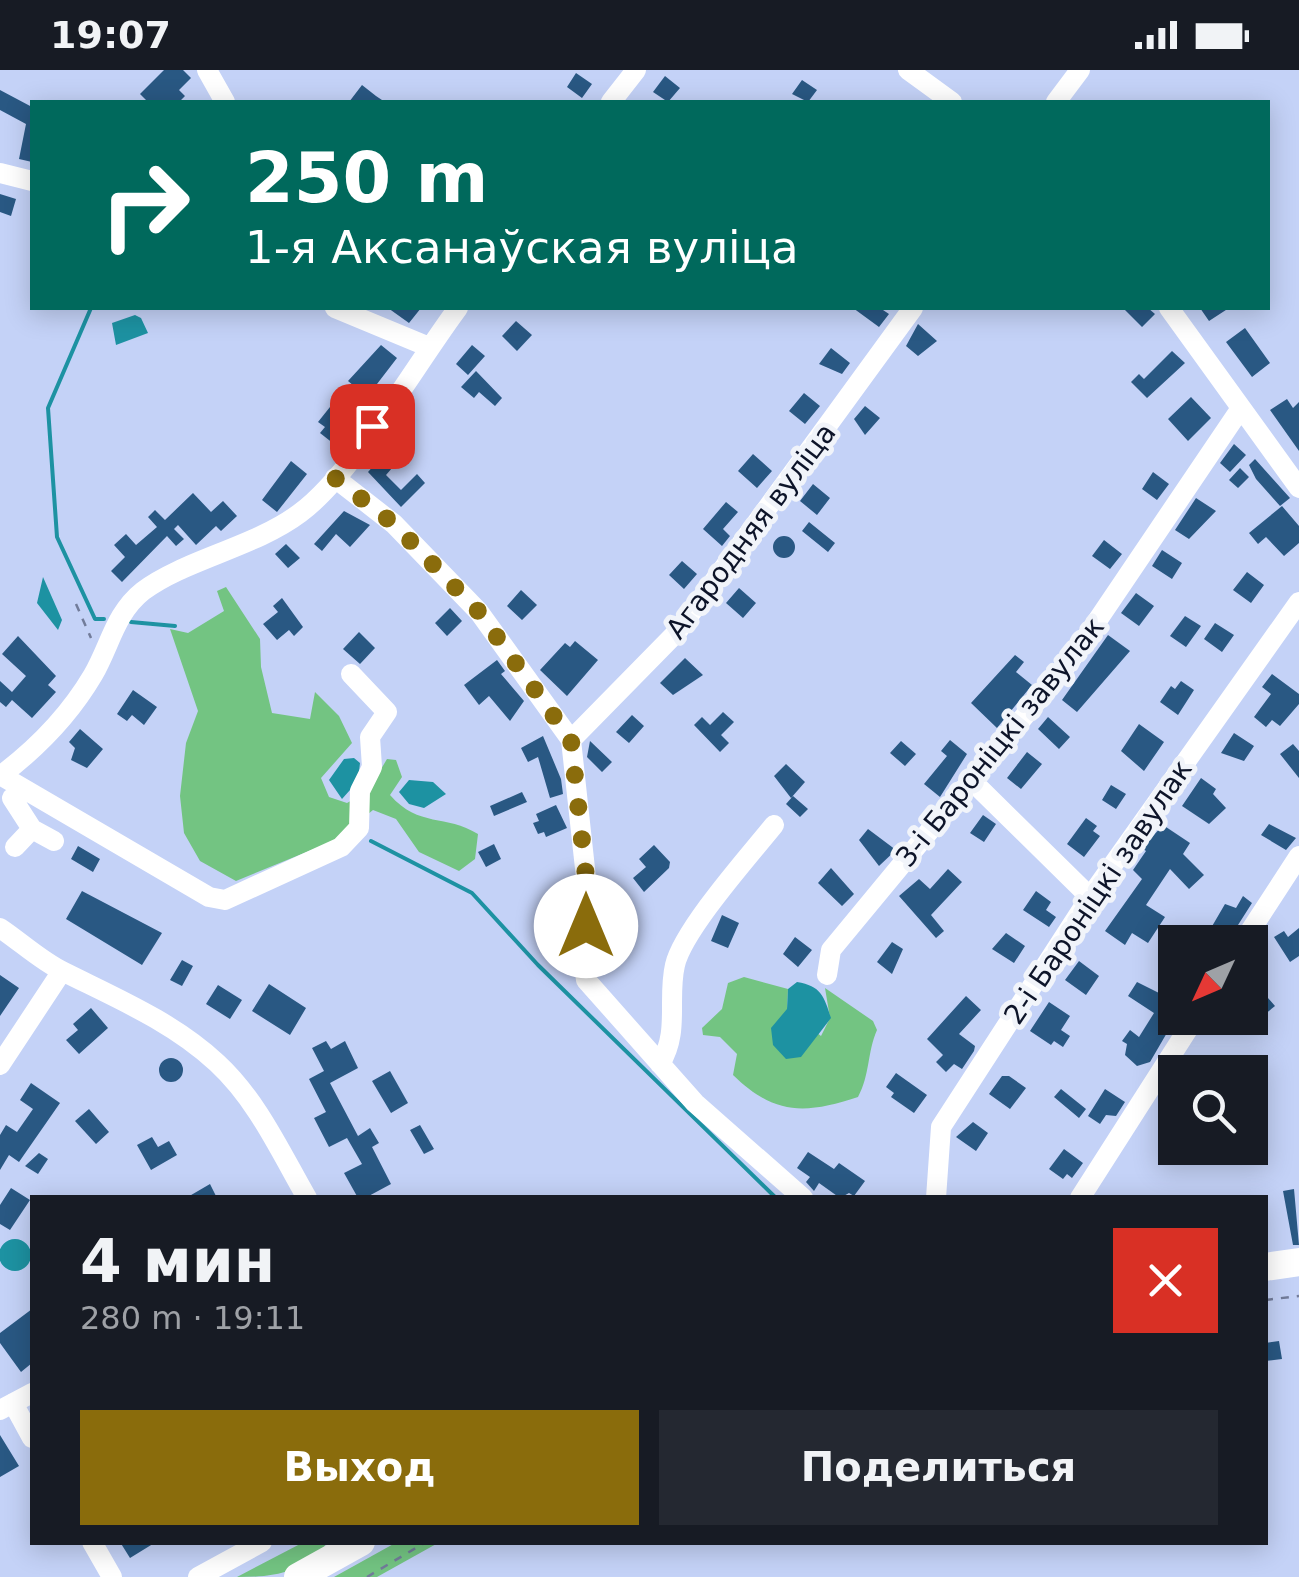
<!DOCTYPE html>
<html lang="ru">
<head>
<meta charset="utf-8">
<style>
	body { margin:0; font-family:"DejaVu Sans",sans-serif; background:#242831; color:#f1f3f6; height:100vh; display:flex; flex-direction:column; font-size:38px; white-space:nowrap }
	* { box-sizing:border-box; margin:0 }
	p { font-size:32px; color:#9ea1a6 }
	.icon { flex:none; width:55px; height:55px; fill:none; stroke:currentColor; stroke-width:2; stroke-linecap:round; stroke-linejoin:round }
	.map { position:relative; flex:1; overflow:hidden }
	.sheet { position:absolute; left:30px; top:1125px; width:1238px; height:350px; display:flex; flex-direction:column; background:#171b24; border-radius:0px; box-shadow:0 5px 25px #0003 }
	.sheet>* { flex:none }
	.hud { position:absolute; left:30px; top:30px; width:1240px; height:210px; border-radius:0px; box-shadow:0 5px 25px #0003; background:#00695c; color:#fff; overflow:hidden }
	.needle { width:65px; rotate:226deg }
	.tools { position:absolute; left:1158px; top:855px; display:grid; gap:20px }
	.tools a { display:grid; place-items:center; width:110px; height:110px; border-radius:0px; background:#171b24; box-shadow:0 5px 25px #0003; font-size:50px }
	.pin { position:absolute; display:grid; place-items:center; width:85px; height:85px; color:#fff; margin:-42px; border-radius:20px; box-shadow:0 5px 15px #0006 }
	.me { position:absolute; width:110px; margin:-55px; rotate:0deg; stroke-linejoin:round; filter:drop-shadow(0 0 8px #0008) }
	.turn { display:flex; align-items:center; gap:35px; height:210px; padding:0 50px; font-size:45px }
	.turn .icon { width:130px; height:130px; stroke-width:2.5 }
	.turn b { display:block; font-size:70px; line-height:85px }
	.round { display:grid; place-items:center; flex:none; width:105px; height:105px; border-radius:0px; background:#242831 }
	.headline { display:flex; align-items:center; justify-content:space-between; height:170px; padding:0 50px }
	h1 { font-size:60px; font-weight:700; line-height:75px }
	.primary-button { display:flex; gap:20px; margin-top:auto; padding:20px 50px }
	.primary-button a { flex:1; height:115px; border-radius:0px; background:#8a6c0c; color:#fff; font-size:40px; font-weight:700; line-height:115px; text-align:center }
	.primary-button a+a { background:#242831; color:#f1f3f6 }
	.status { display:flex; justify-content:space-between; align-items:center; height:70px; padding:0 50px; background:#171b24; direction:ltr }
	.status svg { height:28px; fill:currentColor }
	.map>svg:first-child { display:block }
</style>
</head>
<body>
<div class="status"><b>19:07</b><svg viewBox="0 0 49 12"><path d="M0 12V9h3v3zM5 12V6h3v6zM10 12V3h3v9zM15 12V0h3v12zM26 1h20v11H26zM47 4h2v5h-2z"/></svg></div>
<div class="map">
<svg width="1299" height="1507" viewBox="0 0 1299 1507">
	<rect width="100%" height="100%" fill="#c4d2f7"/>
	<path fill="#73c482" d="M226,517L260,569L261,597L272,643L310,649L315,622L339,646L352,673L321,708L329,727L347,733L368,721L387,689L396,690L402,707L390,725C419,758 446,744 478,764L475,789L459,801L419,782L396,749L373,740L336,770L236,811L200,791L184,763L180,726L186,673L198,641L170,559L188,563L224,541L217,521Z
		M744,907L788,919L787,939L821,966L830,948L825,918L873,951L877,960C867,983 870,1005 858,1027C806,1044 775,1046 733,1005L737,984L720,967L703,965L702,958L722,939L728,913Z
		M397,1472L438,1473L377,1507H334Z
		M302,1473H324L325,1476C299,1504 273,1507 237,1507Z"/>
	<path fill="#1d92a2" d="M135,245L141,248L148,263L116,275L112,253Z
		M43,507L62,550L58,560L37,533Z
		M354,688L360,693L358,711L342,729L329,710L344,689Z
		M409,710L433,712L446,724L424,738L409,734L399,722Z
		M797,912C821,916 824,926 831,948L801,987L786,989L773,975L771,958L787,939L788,919Z
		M-1 1185a16 16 0 1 1 32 0a16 16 0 1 1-32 0Z"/>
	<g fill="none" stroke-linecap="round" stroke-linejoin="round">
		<path stroke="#1d92a2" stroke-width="4" d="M91,238L48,338L57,467L95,549H104
			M131,552L175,556
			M371,771L472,823L538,895L776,1128"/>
	</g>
	<path fill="#295883" d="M164,0H183L191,8L179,20L185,26L179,32H148L140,24Z
		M576,3L592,14L582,28L567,17Z
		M665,6L680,18L668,32L653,22Z
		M802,10L817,20L808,32L792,24Z
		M362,15L376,26L385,32H349Z
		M0,20L32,37V92L19,89L26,54L0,40Z
		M0,124L16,129L11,146L0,142Z
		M388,238H421L409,253Z
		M853,238H880L889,244L879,257Z
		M1123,238H1148L1155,244L1142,257Z
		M1200,238H1229L1209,251Z
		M516,251L532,265L517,281L502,266Z
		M918,254L937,271L918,286L906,276Z
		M1245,258L1270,293L1252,307L1226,272Z
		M381,275L397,288L367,327L348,311Z
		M472,275L485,286L468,305L456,294Z
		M831,278L850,293L842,304L819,294Z
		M1172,281L1185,293L1147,328L1131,312L1139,304L1144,309Z
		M476,301L502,328L495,336L479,322L474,328L461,317Z
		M804,323L820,336L805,354L789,341Z
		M1191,327L1211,348L1188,371L1168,349Z
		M1287,329L1293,338L1299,332V381L1270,340Z
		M865,336L880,348L865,365L854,349Z
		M330,337L346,350L334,374L320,363L325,357L318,352Z
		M401,365L412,375L386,405L401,420L417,404L425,413L401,437L368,402Z
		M1234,374L1246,385L1230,402L1220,393Z
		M753,384L772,401L757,418L738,401Z
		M1255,389L1290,428L1280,436L1256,409L1249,395Z
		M291,391L307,404L277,442L262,430Z
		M1240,398L1249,407L1238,418L1229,410Z
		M1153,402L1169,414L1157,430L1142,419Z
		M813,414L830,428L817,445L800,431Z
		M193,423L211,442L223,431L237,446L221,461L216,456L196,475L178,455L174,459L184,469L176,476L167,466L122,512L111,501L125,487L114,475L126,464L136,475L157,457L148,447L155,440L165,450Z
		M1196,428L1216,441L1189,469L1175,460Z
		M726,432L738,442L723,459L730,466L722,476L703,459Z
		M1282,436L1299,456V473L1284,486L1266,467L1258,474L1249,463Z
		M344,441L370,455L350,477L336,464L322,481L314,474Z
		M809,452L835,473L828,482L802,461Z
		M773 477a11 11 0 1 1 22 0a11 11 0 1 1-22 0Z
		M1104,470L1122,484L1110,499L1092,486Z
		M286,474L300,488L288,498L275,484Z
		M1162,480L1182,493L1172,509L1152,496Z
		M682,491L697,504L684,519L669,505Z
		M1247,502L1264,515L1251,533L1233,520Z
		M739,518L756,533L743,548L726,533Z
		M521,520L537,535L522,550L507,536Z
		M1136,523L1154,536L1139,556L1121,543Z
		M282,528L303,557L294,566L289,560L277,570L263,554L278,542L273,536Z
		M450,538L462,551L447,566L435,553Z
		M1185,546L1201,556L1186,577L1170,566Z
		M1215,553L1234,565L1222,582L1204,569Z
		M359,562L375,578L360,594L343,579Z
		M1108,565L1130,581L1077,642L1062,630Z
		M18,566L56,606L48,615L56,622L32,648L12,630L6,637L0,632V611L12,622L26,606L2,584Z
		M575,571L598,590L567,626L540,600L565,573L570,577Z
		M1015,585L1024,592L1016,602L1032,615L997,658L971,633Z
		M685,588L703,605L673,625L660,613Z
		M497,590L505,601L501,604L524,631L510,651L489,626L479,635L464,615Z
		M1272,604L1299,624V634L1280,656L1272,650L1266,657L1254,647L1271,624L1262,617Z
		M1181,611L1194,620L1178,645L1160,632L1171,616L1175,619Z
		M133,620L157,637L144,655L132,645L127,651L117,644Z
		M723,642L734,652L721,665L729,673L720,682L694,655L702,647L710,655Z
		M632,645L644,656L629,673L616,662Z
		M1048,647L1070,667L1059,679L1038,659Z
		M1139,654L1164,672L1144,701L1121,681Z
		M80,659L103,679L87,698L71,690L75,678L69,672Z
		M1234,663L1254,676L1244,691L1221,683Z
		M543,666L561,709L563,724L550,728L538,687L528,692L521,678Z
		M950,670L967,684L940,727L924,714L947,686L941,681Z
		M590,671L612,692L602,702L587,687Z
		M901,671L916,684L905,696L890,683Z
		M1293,674L1299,681V708L1280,684Z
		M1027,682L1042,694L1021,719L1007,708Z
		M786,694L805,712L791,728L774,706Z
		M1201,708L1216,719L1213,724L1226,738L1209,754L1182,736Z
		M1111,715L1126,724L1116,739L1102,730Z
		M522,722L527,732L494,746L490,736Z
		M793,726L808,739L800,747L786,734Z
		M556,735L567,758L546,767L544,762L538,764L533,753L539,751L536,744Z
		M983,745L996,754L984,772L970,763Z
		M1086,748L1097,756L1093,761L1100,766L1084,787L1067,774Z
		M1269,754L1296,768L1286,780L1261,765Z
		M1163,755L1190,773L1183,784L1204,805L1189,819L1170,799L1146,835L1165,847L1148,873L1132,863L1125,875L1105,861L1142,809L1133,800L1146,781L1142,778Z
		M868,759L896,780L879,796L859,770Z
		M494,774L501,789L486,797L478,782Z
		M654,775L670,792L669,798L644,822L633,808L646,797L639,789Z
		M78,776L100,789L93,802L71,789Z
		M831,798L854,824L842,836L818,813Z
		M948,799L962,812L931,845L944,861L936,868L899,826L919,809L930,819Z
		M82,821L162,863L142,895L66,849Z
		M1036,821L1051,832L1046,840L1056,847L1049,857L1023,840Z
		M1243,826L1252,833L1231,866L1211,858L1225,834L1236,838Z
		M600 840a9 9 0 1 1 18 0a9 9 0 1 1-18 0Z
		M722,845L739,853L728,878L711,871Z
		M1299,858V886L1290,892L1274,867L1284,861L1288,867Z
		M1006,863L1025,876L1014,893L992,879Z
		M795,867L812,880L798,897L783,884Z
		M892,872L903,879L892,904L877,892Z
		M182,890L193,896L182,916L170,910Z
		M1079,891L1099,906L1086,925L1065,910Z
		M1250,898L1266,909L1260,919L1275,936L1264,945L1252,931L1250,934Z
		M0,905L19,918L0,946Z
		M1137,912L1175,931V949L1150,992L1137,996L1125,985L1127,974L1122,971L1130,960L1139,967L1154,943L1128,926Z
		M269,914L306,938L290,965L252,941Z
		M218,915L242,930L230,949L206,934Z
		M966,926L981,940L959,964L975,976L974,981L962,999L954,994L946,1002L936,992L943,985L927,969Z
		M1049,932L1070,946L1061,960L1070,966L1063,977L1054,971L1051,975L1030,961Z
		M91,938L108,958L79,984L66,970L78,960L73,954Z
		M1209,948H1235L1225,963Z
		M326,971L331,979L345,971L358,998L330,1013L358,1066L370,1058L379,1073L372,1077L391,1114L365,1128H358L344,1103L362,1094L347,1068L329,1077L314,1048L326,1042L309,1009L324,1001L312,978Z
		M159 1000a12 12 0 1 1 24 0a12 12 0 1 1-24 0Z
		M1194,989L1216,1002H1186Z
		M390,1001L408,1033L391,1043L372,1011Z
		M896,1003L927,1025L914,1043L891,1027L894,1023L886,1017Z
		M1002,1006H1009L1026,1018L1010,1039L989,1024Z
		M31,1013L60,1033L19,1092L9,1085L0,1100V1065L6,1055L17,1062L33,1039L20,1030Z
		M1061,1019L1086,1039L1079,1048L1054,1027Z
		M1105,1019L1125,1032L1116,1046L1106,1045L1100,1054L1088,1046Z
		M89,1039L109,1062L96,1074L75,1051Z
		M973,1052L988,1063L976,1081L956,1067Z
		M420,1055L434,1079L424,1084L410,1060Z
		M152,1067L158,1077L169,1071L177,1085L151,1100L137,1075Z
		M1064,1079L1083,1093L1072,1108L1067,1104L1063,1109L1049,1099Z
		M808,1082L834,1099L839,1093L865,1111L854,1126L849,1123L840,1128L819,1113L814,1121L806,1112L810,1107L797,1098Z
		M39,1083L48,1089L38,1104L25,1096Z
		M210,1114L217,1128H186Z
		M11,1118L30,1130L10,1160L0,1154V1135Z
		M1294,1119L1299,1175H1293L1283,1121Z
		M32,1239V1293L21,1302L0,1273V1263Z
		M1279,1271L1282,1289L1265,1291V1273Z
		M0,1365L19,1396L0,1407Z
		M120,1472H156L130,1488Z"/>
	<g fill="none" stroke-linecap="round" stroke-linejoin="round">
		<path stroke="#727c9a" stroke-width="2.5" stroke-dasharray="8 8" stroke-linecap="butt" d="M76,534L91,568
			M1265,1230L1299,1226
			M367,1507L426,1472"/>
		<path stroke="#fff" stroke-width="20" d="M207,0L225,32
			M908,0L952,32
			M611,32L636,0
			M1056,32L1080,0
			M0,103L32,111
			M335,238L429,277
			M1169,238L1299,418
			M335,408L394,454L479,542L571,670L589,835L582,878L586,910L695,1033L803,1128
			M571,670L677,562L913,238
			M0,705L209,827L225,830L341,777L359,758L360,721L372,697L370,667L387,642L351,604
			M0,706C36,679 70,644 93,605C110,576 115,543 143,521C184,490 255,477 300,443C353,404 416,294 458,238
			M972,711L1090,827
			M12,728L32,759L54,771
			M15,777L32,759
			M0,858C21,872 41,891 64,902C116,928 173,952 217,993C257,1030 280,1081 307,1128
			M1243,872L1299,786
			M827,905L831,880L1070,591L1241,338
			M660,994C680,962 667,929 675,895C683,860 749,786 774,755
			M0,995L62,901
			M936,1128L941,1057L1090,827L1299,532
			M1080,1128L1195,948
			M13,1333L32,1368
			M0,1340L32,1323
			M92,1472L112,1507
			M198,1507L262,1472"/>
		<path stroke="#fff" stroke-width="28" d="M1265,1197L1299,1192
			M298,1507L361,1472"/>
	</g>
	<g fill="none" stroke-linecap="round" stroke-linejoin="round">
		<path stroke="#8a6c0c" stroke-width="18" stroke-dasharray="0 32.4" d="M372,356L335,408L394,454L479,542L571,670L589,834L586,856"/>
	</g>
	<g text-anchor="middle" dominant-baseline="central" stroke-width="10" stroke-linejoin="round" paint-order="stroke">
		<g font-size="28" fill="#0d1429" stroke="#f1f4fa">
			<text transform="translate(751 461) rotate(-53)">Агародняя вуліца</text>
			<text transform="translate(1000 672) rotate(-51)">3-і Бароніцкі завулак</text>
			<text transform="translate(1098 822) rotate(-56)">2-і Бароніцкі завулак</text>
		</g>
	</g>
</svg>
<div class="tools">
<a><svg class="needle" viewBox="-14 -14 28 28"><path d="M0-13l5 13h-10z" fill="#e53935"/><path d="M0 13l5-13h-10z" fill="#9ea1a6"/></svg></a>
<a><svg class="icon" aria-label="search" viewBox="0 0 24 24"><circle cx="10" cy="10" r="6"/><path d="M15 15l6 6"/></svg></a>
</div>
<div class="pin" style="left:372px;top:356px;background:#d93025"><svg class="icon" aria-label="arrive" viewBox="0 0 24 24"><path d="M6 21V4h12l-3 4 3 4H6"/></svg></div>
<svg class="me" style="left:586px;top:856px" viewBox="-20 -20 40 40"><circle r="19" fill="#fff"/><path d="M0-13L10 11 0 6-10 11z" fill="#8a6c0c"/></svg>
<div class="hud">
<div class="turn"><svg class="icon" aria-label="right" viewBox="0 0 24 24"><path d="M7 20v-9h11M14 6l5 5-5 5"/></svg><div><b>250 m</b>1-я Аксанаўская вуліца</div></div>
</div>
<section class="sheet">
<div class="headline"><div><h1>4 мин</h1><p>280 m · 19:11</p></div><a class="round" style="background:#d93025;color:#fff"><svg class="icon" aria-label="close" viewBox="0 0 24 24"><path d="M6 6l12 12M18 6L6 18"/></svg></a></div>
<div class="primary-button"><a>Выход</a><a>Поделиться</a></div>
</section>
</div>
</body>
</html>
